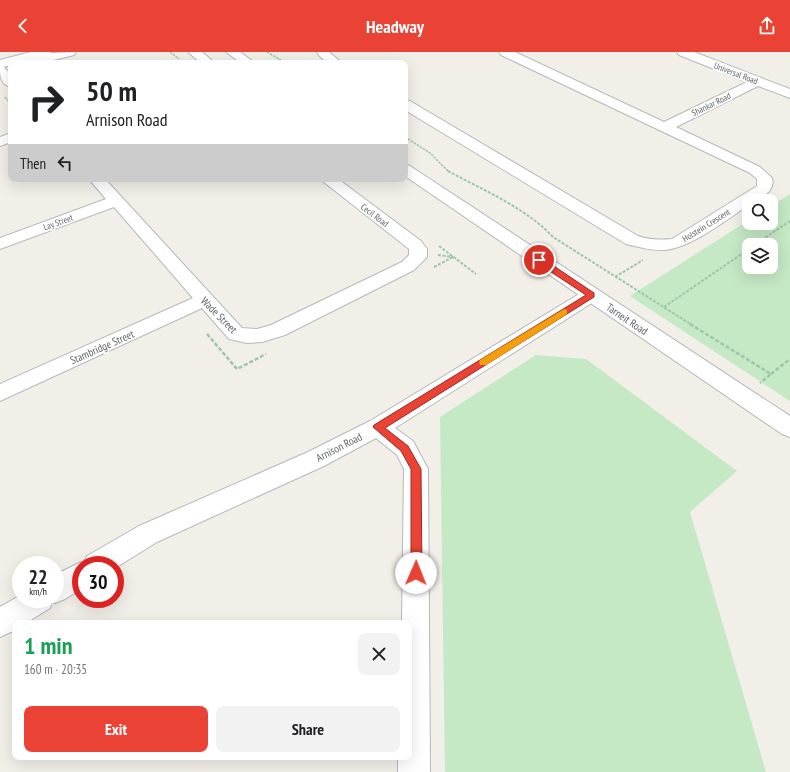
<!DOCTYPE html>
<html lang="en">
<head>
<meta charset="utf-8">
<style>
	body { margin:0; font-family:"PT Sans Narrow",sans-serif; background:#f2f2f2; color:#202124; height:100vh; display:flex; flex-direction:column; font-size:15px; white-space:nowrap }
	* { box-sizing:border-box; margin:0 }
	p { font-size:13px; color:#757577 }
	.icon { flex:none; width:22px; height:22px; fill:none; stroke:currentColor; stroke-width:2; stroke-linecap:round; stroke-linejoin:round }
	.map { position:relative; flex:1; overflow:hidden }
	.sheet { position:absolute; left:12px; top:568px; width:400px; height:140px; display:flex; flex-direction:column; background:#fff; border-radius:8px; box-shadow:0 4px 16px #0002 }
	.sheet>* { flex:none }
	.top-card { position:absolute; left:8px; top:8px; width:400px; height:122px; border-radius:8px; box-shadow:0 4px 16px #0002; background:#fff; color:#202124; overflow:hidden }
	.fabs { position:absolute; left:742px; top:142px; display:grid; gap:8px }
	.fabs a { display:grid; place-items:center; width:36px; height:36px; border-radius:8px; background:#fff; box-shadow:0 4px 16px #0002; font-size:20px }
	.speed { position:absolute; left:12px; top:504px; display:flex; gap:8px; font-size:20px; font-weight:700; text-align:center }
	.speed>* { display:grid; place-content:center; width:52px; height:52px; border-radius:50%; background:#fff; box-shadow:0 4px 16px #0002; line-height:1 }
	.speed small { font-size:10px; font-weight:400 }
	.speed .limit { border:6px solid #d22; background:#fff; color:#111 }
	.pin { position:absolute; display:grid; place-items:center; width:34px; height:34px; color:#fff; margin:-17px; border:2px solid #fff; border-radius:50%; box-shadow:0 1px 4px #0007 }
	.me { position:absolute; width:44px; margin:-22px; rotate:1deg; stroke-linejoin:round; filter:drop-shadow(0 0 3px #0008) }
	.turn { display:flex; align-items:center; gap:14px; height:84px; padding:0 12px; font-size:18px }
	.turn .icon { width:52px; height:52px; stroke-width:2.5 }
	.turn b { display:block; font-size:28px; line-height:34px }
	.then { display:flex; align-items:center; height:38px; padding:0 12px; background:#0003; gap:8px; font-size:15px }
	.round { display:grid; place-items:center; flex:none; width:42px; height:42px; border-radius:8px; background:#f2f2f2 }
	.head { display:flex; align-items:center; justify-content:space-between; height:68px; padding:0 12px }
	h1 { font-size:24px; font-weight:700; line-height:30px; color:#1e9e55 }
	.primary-button { display:flex; gap:8px; margin-top:auto; padding:8px 12px }
	.primary-button a { flex:1; height:46px; border-radius:8px; background:#ea4335; color:#fff; font-size:16px; font-weight:700; line-height:46px; text-align:center }
	.primary-button a+a { background:#f2f2f2; color:#202124 }
	header { display:flex; justify-content:space-between; align-items:center; height:52px; padding:0 12px; background:#ea4335; color:#fff; font-size:18px; font-weight:700 }
	.map>svg:first-child { display:block }
</style>
</head>
<body>
<header><svg class="icon" aria-label="back" viewBox="0 0 24 24"><path d="M15 5l-7 7 7 7"/></svg>Headway<svg class="icon" aria-label="share" viewBox="0 0 24 24"><path d="M12 15V3M7 8l5-5 5 5M5 13v7h14v-7"/></svg></header>
<div class="map">
<svg width="790" height="720" viewBox="0 0 790 720">
	<rect width="100%" height="100%" fill="#f1efe8"/>
	<path fill="#c5e8c5" fill-rule="evenodd" d="M790,142V349L630,244L749,168V171H771V154ZM749,193H771V215H749Z
		M536,303L586,307L737,419L690,460L766,720H445L440,365Z"/>
	<g fill="none" stroke-linecap="round" stroke-linejoin="round">
		<defs>
			<path id="minor" d="M317,0H329L342,11C331,11 323,11 317,0Z
				M499,0H515L664,70L747,30L679,3L677,0H694L790,37V46L758,34L676,75L760,115L772,126C776,139 760,149 749,149V153C727,167 691,196 665,198C652,199 639,195 626,192L405,58V48L410,49L638,184C649,188 660,188 672,187L757,134V127L750,121L501,3Z
				M0,14L4,15L11,23V35C0,32 0,24 0,14Z
				M11,81V90L0,94V85Z
				M89,127H105L242,276L257,277L271,273L402,210L409,203V197L320,127H338L421,189L427,197V205L414,218L285,283L262,290L247,291L229,287L202,256L0,349V332L193,246L114,155L0,197V186L106,147Z
				M591,237L598,239L600,243L598,247L395,376L413,389L428,417L430,720H398V705H409V571H402L404,417L397,403L376,386L324,414L157,490L115,516V513H81V537L65,547L55,551L52,550L50,556L26,571H15V578L0,585V555L21,543V547H55V523L81,510L84,511L87,504L139,474L308,400L370,369L584,239Z"/>
			<path id="tertiary" d="M31,0H51L50,1L76,0L74,3L41,11H25V9L11,11V13L0,16V8Z
				M188,0H202L215,11H201Z
				M226,0H240L255,11H241Z
				M405,112L410,114L790,364V385L782,382L405,124Z"/>
		</defs>
		<use href="#minor" stroke="#b5b8bc" stroke-width="2"/>
		<use href="#tertiary" stroke="#b5b8bc" stroke-width="2"/>
		<path stroke="#9cc7a9" stroke-width="1.5" stroke-dasharray="2.5 1" stroke-linecap="butt" d="M170,0L179,7
			M267,0L286,11
			M5,45L11,52
			M405,85L430,101L449,120"/>
		<path stroke="#9cc7a9" stroke-width="2" stroke-dasharray="3 1.5" stroke-linecap="butt" d="M448,119C483,138 526,156 553,185L692,273
			M754,193L790,169
			M439,194L476,222
			M438,203L453,205
			M434,215L453,205
			M615,225L643,208
			M664,255L749,197"/>
		<path stroke="#9cc7a9" stroke-width="2.5" stroke-dasharray="4 2" stroke-linecap="butt" d="M690,272L771,322L760,331
			M207,282L237,317L266,302
			M771,322L790,307"/>
		<use href="#minor" fill="#fff" fill-rule="evenodd"/>
		<use href="#tertiary" fill="#fff" fill-rule="evenodd"/>
	</g>
	<path fill="#ea4335" stroke="#982c22" d="M536,206H542L594,241V245L385,376L408,394L421,417L422,521L420,525L416,526L413,525L411,521V417L401,399L373,375L374,373L586,243L536,210Z"/>
	<path fill="#f59e0b" d="M564,257L567,258V262L486,313H480L479,310L480,308Z"/>
	<g text-anchor="middle" dominant-baseline="central" stroke-width="3.5" stroke-linejoin="round" paint-order="stroke">
		<g font-size="9" fill="#5f6368" stroke="#fff">
			<text transform="translate(736 21) rotate(21)">Universal Road</text>
			<text transform="translate(711 52) rotate(-26)">Shankar Road</text>
			<text transform="translate(375 163) rotate(37)">Cecil Road</text>
			<text transform="translate(58 170) rotate(-20)">Lay Street</text>
			<text transform="translate(706 173) rotate(-32)">Holstein Crescent</text>
		</g>
		<g font-size="11" fill="#5f6368" stroke="#fff">
			<text transform="translate(219 263) rotate(45)">Wade Street</text>
			<text transform="translate(627 267) rotate(34)">Tarneit Road</text>
			<text transform="translate(102 295) rotate(-24)">Stambridge Street</text>
			<text transform="translate(339 395) rotate(-27)">Arnison Road</text>
		</g>
	</g>
</svg>
<div class="fabs">
<a><svg class="icon" aria-label="search" viewBox="0 0 24 24"><circle cx="10" cy="10" r="6"/><path d="M15 15l6 6"/></svg></a>
<a><svg class="icon" aria-label="layers" viewBox="0 0 24 24"><path d="M12 4l9 5-9 5-9-5zM3 14l9 5 9-5"/></svg></a>
</div>
<div class="speed"><div>22<small>km/h</small></div><div class="limit">30</div></div>
<div class="pin" style="left:539px;top:208px;background:#d93025"><svg class="icon" aria-label="arrive" viewBox="0 0 24 24"><path d="M6 21V4h12l-3 4 3 4H6"/></svg></div>
<svg class="me" style="left:416px;top:521px" viewBox="-20 -20 40 40"><circle r="19" fill="#fff"/><path d="M0-13L10 11 0 6-10 11z" fill="#ea4335"/></svg>
<div class="top-card">
<div class="turn"><svg class="icon" aria-label="right" viewBox="0 0 24 24"><path d="M7 20v-9h11M14 6l5 5-5 5"/></svg><div><b>50 m</b>Arnison Road</div></div>
<div class="then">Then<svg class="icon" aria-label="left" viewBox="0 0 24 24"><path d="M17 20v-9H6M10 6l-5 5 5 5"/></svg></div>
</div>
<section class="sheet">
<div class="head"><div><h1>1 min</h1><p>160 m · 20:35</p></div><a class="round"><svg class="icon" aria-label="close" viewBox="0 0 24 24"><path d="M6 6l12 12M18 6L6 18"/></svg></a></div>
<div class="primary-button"><a>Exit</a><a>Share</a></div>
</section>
</div>
</body>
</html>
